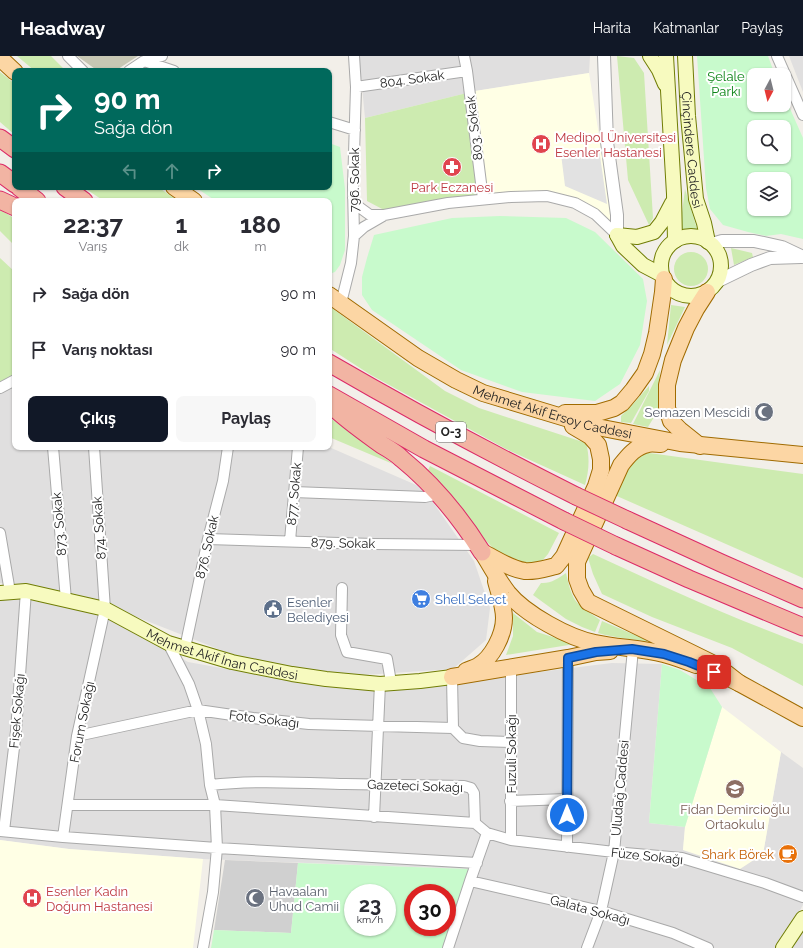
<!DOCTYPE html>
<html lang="tr">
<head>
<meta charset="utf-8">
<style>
	body { margin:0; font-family:Raleway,sans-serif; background:#f7f7f7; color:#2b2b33; height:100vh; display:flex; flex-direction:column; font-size:15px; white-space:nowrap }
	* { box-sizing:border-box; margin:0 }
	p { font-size:13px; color:#7c7c81 }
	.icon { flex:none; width:22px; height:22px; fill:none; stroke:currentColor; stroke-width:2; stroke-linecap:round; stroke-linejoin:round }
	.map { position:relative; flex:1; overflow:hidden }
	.side { position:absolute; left:12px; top:142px; width:320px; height:252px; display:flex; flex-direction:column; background:#fff; border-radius:8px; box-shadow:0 1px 3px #0004 }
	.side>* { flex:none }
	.guide { position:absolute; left:12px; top:12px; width:320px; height:122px; border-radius:8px; box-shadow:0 1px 3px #0004; background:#00695c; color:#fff; overflow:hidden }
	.needle { width:26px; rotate:187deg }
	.buttons { position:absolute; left:747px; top:12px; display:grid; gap:8px }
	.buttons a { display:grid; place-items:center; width:44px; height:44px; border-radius:8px; background:#fff; box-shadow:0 1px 3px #0004; font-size:20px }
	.speed { position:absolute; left:344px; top:828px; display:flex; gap:8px; font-size:20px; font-weight:700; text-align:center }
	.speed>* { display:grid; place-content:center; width:52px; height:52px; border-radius:50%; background:#fff; box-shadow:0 1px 3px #0004; line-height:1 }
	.speed small { font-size:10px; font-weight:400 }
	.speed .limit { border:6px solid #d22; background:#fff; color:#111 }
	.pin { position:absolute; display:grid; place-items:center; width:34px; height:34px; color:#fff; margin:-17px; border-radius:8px; box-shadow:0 2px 6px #0006 }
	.me { position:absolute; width:44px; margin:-22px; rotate:0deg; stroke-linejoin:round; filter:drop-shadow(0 0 3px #0008) }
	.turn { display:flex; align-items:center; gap:14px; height:84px; padding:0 16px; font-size:18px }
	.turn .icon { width:52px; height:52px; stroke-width:2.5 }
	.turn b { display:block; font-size:28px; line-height:34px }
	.lanes { display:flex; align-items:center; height:38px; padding:0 16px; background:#0003; justify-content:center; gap:20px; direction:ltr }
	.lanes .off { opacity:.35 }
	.eta { display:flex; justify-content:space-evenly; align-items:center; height:68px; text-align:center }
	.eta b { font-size:24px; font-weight:700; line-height:28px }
	.button { display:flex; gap:8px; margin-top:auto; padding:8px 16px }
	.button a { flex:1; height:46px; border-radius:8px; background:#111827; color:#fff; font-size:16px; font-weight:700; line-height:46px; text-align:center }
	.button a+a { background:#f7f7f7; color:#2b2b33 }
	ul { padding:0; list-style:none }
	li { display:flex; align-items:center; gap:12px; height:56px; padding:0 16px }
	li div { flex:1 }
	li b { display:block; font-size:15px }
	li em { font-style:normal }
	header { display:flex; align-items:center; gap:24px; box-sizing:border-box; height:56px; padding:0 20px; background:#111827; color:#fff }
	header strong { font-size:19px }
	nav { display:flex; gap:22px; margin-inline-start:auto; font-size:14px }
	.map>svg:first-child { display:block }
</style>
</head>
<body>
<header>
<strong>Headway</strong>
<nav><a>Harita</a><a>Katmanlar</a><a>Paylaş</a></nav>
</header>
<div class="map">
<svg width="803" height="892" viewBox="0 0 803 892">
	<rect width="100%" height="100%" fill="#f2efe9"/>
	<path fill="#e0dfdf" d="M359,0H590L589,17L475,35L365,62Z
		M789,0H803V36Z
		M15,318V391H329L423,432L474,505L490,552L486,584L453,613L349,620L246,604L91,543L29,531L0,527V327Z
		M11,542L72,550L123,569L188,606L304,627L401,633L612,607L662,608L649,767L685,771L683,794L763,798L781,696L803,712V849L782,885L776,892H443L469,813L203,803L69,793L0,784V544Z
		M803,869V892H787Z"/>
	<path fill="#ffffe5" d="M589,17L613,166L588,150L570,143H488L475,35Z
		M722,651L781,696L763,798L740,813L683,794L685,771Z
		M0,784L69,793L203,803L193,892H0Z"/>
	<path fill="#d0d0d0" d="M225,804L298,807L291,877L214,874Z"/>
	<path fill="#c7c7b4" d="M77,0H138L115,15H98Z"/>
	<path fill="#cdebb0" d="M17,0H51L66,15H35Z
		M617,0L634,2L644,17L653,162L649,169L628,124Z
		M0,16L15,28V79L0,66Z
		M475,35L488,143L386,155L367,145L365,62Z
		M83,131H158L178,145H104Z
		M685,133L697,173H680Z
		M0,154L6,157L15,163V190L0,175Z
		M731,192L752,197L753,201L734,209Z
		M674 213a17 17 0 1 1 34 0a17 17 0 1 1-34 0Z
		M0,202L15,216V318L0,327Z
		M671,249L685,251L667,289Z
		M329,250L445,335L479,352L586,387C590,401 589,415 585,429L506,393L371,319L329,292Z
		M660,314L658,337L659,353L648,371L633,368Z
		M649,330V335L631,367L621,366V360L634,347Z
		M329,361L393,408L329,381Z
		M642,396L803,418V522L610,437L624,412Z
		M430,410L559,477L548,498L541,506L531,509L513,502L496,495L479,478L427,416Z
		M593,498C662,530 732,562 803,588V630L732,592L652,561L602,538L593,518L588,502Z
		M566,517C568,525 570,536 575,544C581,552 592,558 600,564L595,576L582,571L566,563L533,539L541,527C550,528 559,522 566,517Z
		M513,557L537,576L575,588L506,599L513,580Z
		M602,565L651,586C633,583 615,582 598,577Z"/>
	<path fill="#c8facc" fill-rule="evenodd" d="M697,0H768L775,19H754V49H784V39L803,82V183L781,178L766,180L748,176L723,169L710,153L706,132ZM754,71H784V101H754ZM754,123H784V153H754Z
		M329,87L340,91L345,133V194L340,209L335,216L329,218V145H216L195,131H329Z
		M500,160L566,162L595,176L643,223L647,245L640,289L620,328L595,345L522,336L461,314L372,254L362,239V221L367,202L374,179L452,162Z
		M662,608L680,614L710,632L722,651L685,771L649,767Z
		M298,807L469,813L443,892H211L214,874L291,877ZM353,837H387V871H353ZM413,837H447V871H413Z"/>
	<path fill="#e2e2e2" d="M599,93L607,148L565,130L561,98Z"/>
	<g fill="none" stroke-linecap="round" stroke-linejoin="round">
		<defs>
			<path id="minor" d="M68,0L83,15
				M464,0L467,15L483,143
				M777,0L803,59
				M144,5L174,15
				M129,15L144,5L162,0
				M356,31L467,15
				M329,66L355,74
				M353,142L359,151L370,159H384L448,147L511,141L547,140L575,147L595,158L617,179
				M354,180L364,171L383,160
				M341,247L351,207L354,180L353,131L356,31L354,0
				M0,332L15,324
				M53,391L66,544
				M294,436L425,441L439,438
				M0,477L10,536
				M208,483L374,488L478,489
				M290,485L298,391
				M342,532L341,579L347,596L387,603L391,626
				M168,587L189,628L198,654L206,688L210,729L215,749L217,792L213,836L203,892
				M185,592L208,483L223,425L228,391
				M452,621L453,672L463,682L480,685L511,686
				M77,680L198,654L253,662L309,668L453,672
				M210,729C255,724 300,727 345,728C385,729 425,729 464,730L471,732L474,737L475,767L487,777L470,825L448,892
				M510,745L567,743
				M68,749H215L475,767
				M374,761L380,628
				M0,775L63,781L217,792L477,807
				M4,775L16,675L26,535
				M487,777L511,784L614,796L682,802L765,827L803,841
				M63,781L77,680L105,553L94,391
				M511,784V611
				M567,791L568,602
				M470,825L601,855L673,877L708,892
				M587,892L601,855L614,796L633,593"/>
			<path id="tertiary" d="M604,0L607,86L617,159V179
				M712,188L722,185H754L782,191L803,201
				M718,225L751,209L770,202L801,201"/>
			<g id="secondary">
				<path d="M650,0L659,14L665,28"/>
				<path d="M666,0L674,138L675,185"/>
				<path id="s1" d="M685,0L688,60L696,143L704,167L708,186"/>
				<path d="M617,179L637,181L654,176L662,166L672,147"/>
				<path d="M617,179L623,190L643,209L662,219"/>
				<circle cx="691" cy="210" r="30"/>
				<path id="s2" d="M0,537L26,535L105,553L168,587L232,606L292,618L326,623L380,628L420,625L452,621"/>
				<path d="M783,892L803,862"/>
			</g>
			<g id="primary">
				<path d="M0,2L15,16"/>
				<path d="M174,131L194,145"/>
				<path id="s3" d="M329,239L418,302L456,324L483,337L592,370L680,387L803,399"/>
				<path d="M565,357H597L614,352L622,347L633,334L645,317L652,298L657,277L663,236L664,223"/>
				<path d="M661,388C657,388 652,387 648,388C636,390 628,400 621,409L577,506V523L581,534L588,546L716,609L739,627"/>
				<path d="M700,390L680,374L671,365L667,352V329L673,304L686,272L696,253L707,236"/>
				<path d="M482,496C491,510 498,524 508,537C525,558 569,582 595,587C618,592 642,592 664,598C675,601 686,605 696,609"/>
				<path d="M482,496C496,503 510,513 525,515C535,516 547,512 556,510L564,500L596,430L601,414V403L598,389L590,380L573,370"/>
				<path d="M466,615C470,613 475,612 478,610C492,602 504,579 504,562C504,550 499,537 496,525"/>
				<path d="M452,621L568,602L596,596L610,595"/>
				<path d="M731,623L739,627L803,662"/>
			</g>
			<path id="trunk" d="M0,82L15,93
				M0,117L15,128
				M19,131L37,145
				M65,131L84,145
				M0,144L15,151
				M329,307C410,354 492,398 576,440
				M329,339L424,393L564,465
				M329,347C345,363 364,376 382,389C389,393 396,397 402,403C434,429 460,461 482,496
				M627,464L721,507L803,543
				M616,490L689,523L803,571"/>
		</defs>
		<use href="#minor" stroke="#a9a9a9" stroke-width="12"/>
		<use href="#tertiary" stroke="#a9a9a9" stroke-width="14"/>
		<use href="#secondary" stroke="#707d05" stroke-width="16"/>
		<use href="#primary" stroke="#a06b00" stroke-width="18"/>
		<use href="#trunk" stroke="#dc2a67" stroke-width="19"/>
		<use href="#minor" stroke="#fff" stroke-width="10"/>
		<use href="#tertiary" stroke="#fff" stroke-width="12"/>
		<use href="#secondary" stroke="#f7fabf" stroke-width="14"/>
		<use href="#primary" stroke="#fcd6a4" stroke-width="16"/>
		<use href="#trunk" stroke="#f2b4a3" stroke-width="17"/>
		<defs>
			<path id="trunk-bridge" d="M576,440L627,464
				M564,465L616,490"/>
		</defs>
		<use href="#trunk-bridge" stroke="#dc2a67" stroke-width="19" stroke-linecap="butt"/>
		<use href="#trunk-bridge" stroke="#f2b4a3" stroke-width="17"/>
	</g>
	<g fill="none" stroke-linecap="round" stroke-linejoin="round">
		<defs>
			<path id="route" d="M567,759L568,602L596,596L632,593L664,598L689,606L714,616"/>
		</defs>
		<use href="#route" stroke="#114b97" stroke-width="10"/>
		<use href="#route" stroke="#1a73e8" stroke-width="7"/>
	</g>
	<defs>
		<symbol id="hospital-disc" viewBox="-11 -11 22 22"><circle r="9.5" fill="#e0444e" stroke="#fff"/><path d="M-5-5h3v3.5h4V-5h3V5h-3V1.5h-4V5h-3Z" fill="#fff"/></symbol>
		<symbol id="pharmacy-disc" viewBox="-11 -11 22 22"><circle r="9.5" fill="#e0444e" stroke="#fff"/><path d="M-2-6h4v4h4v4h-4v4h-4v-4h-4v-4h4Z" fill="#fff"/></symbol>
		<symbol id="mosque-disc" viewBox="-11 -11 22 22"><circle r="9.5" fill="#6b7280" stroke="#fff"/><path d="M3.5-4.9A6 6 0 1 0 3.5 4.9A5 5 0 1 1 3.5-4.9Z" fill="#fff"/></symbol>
		<symbol id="supermarket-disc" viewBox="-11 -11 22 22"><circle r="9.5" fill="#3f7fe0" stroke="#fff"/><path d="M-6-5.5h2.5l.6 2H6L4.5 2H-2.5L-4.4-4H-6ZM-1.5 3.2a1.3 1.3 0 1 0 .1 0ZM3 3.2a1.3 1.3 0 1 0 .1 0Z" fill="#fff"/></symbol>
		<symbol id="civic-disc" viewBox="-11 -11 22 22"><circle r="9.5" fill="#5c6f8a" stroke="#fff"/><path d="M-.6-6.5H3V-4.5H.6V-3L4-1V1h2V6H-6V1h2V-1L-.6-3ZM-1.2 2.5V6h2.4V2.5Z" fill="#fff"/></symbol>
		<symbol id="school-disc" viewBox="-11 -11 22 22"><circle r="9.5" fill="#8d6e63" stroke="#fff"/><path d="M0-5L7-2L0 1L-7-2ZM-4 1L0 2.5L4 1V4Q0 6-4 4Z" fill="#fff"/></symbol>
		<symbol id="cafe-disc" viewBox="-11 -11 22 22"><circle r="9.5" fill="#e8710a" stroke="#fff"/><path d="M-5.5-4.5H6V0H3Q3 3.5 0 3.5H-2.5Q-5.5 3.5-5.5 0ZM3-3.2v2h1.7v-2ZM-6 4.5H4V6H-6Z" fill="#fff"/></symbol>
	</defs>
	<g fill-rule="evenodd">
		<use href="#hospital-disc" x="530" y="77" width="22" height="22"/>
		<use href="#pharmacy-disc" x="441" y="100" width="22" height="22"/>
		<use href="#mosque-disc" x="753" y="345" width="22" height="22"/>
		<use href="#supermarket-disc" x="410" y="532" width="22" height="22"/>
		<use href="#civic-disc" x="262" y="542" width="22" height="22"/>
		<use href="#school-disc" x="724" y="722" width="22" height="22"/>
		<use href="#cafe-disc" x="777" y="787" width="22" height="22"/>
		<use href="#hospital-disc" x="21" y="831" width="22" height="22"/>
		<use href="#mosque-disc" x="244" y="831" width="22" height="22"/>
	</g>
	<g text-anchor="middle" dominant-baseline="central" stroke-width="4" stroke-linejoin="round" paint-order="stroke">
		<rect fill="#fff" stroke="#646464" stroke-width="1" x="436" y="366" width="30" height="20" rx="3"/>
		<g font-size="12" font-weight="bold" fill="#222">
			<text x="451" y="376">O-3</text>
		</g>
		<g font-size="13" fill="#0c8416" stroke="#fff">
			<text x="726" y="20">Şelale<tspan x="726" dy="15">Parkı</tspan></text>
		</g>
		<g font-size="13" fill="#222" stroke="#fff">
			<text transform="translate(412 23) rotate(-8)">804. Sokak</text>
			<text transform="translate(474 72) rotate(-97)">803. Sokak</text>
			<text stroke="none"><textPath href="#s1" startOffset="94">Çinçindere Caddesi</textPath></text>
			<text transform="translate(354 124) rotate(-90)">796. Sokak</text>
			<text stroke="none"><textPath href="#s3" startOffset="255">Mehmet Akif Ersoy Caddesi</textPath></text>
			<text transform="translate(294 438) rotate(-85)">877. Sokak</text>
			<text transform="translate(59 468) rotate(-95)">873. Sokak</text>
			<text transform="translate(99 472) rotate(-94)">874. Sokak</text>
			<text transform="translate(343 487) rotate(1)">879. Sokak</text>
			<text transform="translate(207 491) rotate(-77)">876. Sokak</text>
			<text stroke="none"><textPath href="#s2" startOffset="234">Mehmet Akif İnan Caddesi</textPath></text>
			<text transform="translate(17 655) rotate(-85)">Fişek Sokağı</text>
			<text transform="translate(264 663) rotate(7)">Foto Sokağı</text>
			<text transform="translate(82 666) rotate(-79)">Forum Sokağı</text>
			<text transform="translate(511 698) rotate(-90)">Fuzuli Sokağı</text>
			<text transform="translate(415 730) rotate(2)">Gazeteci Sokağı</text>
			<text transform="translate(620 732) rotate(-85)">Uludağ Caddesi</text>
			<text transform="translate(647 800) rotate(6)">Füze Sokağı</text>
			<text transform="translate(590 854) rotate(15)">Galata Sokağı</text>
		</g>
		<g font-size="13" fill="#be3a42" stroke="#fff" text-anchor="start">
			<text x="555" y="81">Medipol Üniversitesi<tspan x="555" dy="15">Esenler Hastanesi</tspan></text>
			<text x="452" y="131" text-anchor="middle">Park Eczanesi</text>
			<text x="46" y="835">Esenler Kadın<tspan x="46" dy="15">Doğum Hastanesi</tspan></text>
		</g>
		<g font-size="13" fill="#5b616d" stroke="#fff" text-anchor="end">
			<text x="750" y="356">Semazen Mescidi</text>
			<text x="269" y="835" text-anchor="start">Havaalanı<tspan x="269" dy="15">Uhud Camii</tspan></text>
		</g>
		<g font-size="13" fill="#366cbe" stroke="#fff" text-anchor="start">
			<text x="435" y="543">Shell Select</text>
		</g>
		<g font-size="13" fill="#4e5e75" stroke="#fff" text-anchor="start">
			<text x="287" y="546">Esenler<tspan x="287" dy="15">Belediyesi</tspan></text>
		</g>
		<g font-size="13" fill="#785e54" stroke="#fff">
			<text x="735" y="753">Fidan Demircioğlu<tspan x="735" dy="15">Ortaokulu</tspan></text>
		</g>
		<g font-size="13" fill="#c56008" stroke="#fff" text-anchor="end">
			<text x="774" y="798">Shark Börek</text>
		</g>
	</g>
</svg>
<div class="buttons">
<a><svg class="needle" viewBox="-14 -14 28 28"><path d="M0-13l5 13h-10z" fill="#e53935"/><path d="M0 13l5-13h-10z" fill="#7c7c81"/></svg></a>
<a><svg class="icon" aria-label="search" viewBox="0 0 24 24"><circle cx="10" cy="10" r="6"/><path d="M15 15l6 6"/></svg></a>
<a><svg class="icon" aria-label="layers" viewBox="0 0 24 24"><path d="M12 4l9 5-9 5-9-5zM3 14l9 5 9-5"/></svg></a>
</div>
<div class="speed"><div>23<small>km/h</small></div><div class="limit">30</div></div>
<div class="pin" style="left:714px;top:616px;background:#d93025"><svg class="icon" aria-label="arrive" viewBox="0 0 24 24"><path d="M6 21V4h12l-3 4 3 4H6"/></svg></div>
<svg class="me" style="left:567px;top:759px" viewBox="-20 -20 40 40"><circle r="17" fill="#1a73e8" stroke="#fff" stroke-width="3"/><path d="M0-11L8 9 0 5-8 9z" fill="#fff"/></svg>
<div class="guide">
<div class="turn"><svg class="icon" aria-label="right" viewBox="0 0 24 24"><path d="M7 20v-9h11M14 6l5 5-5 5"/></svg><div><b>90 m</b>Sağa dön</div></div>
<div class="lanes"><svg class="icon off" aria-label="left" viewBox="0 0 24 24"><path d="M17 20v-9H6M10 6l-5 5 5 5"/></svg><svg class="icon off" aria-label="ahead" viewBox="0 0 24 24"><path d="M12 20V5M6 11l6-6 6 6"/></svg><svg class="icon" aria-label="right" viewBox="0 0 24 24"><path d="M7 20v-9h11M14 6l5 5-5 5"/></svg></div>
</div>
<section class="side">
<div class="eta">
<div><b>22:37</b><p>Varış</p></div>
<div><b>1</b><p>dk</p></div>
<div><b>180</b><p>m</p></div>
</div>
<ul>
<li><svg class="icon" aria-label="right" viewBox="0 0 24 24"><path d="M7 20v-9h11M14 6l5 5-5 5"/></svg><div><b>Sağa dön</b></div><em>90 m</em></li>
<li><svg class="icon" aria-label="arrive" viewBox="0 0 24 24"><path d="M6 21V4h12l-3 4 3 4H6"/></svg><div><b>Varış noktası</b></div><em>90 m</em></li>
</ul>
<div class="button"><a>Çıkış</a><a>Paylaş</a></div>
</section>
</div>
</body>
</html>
